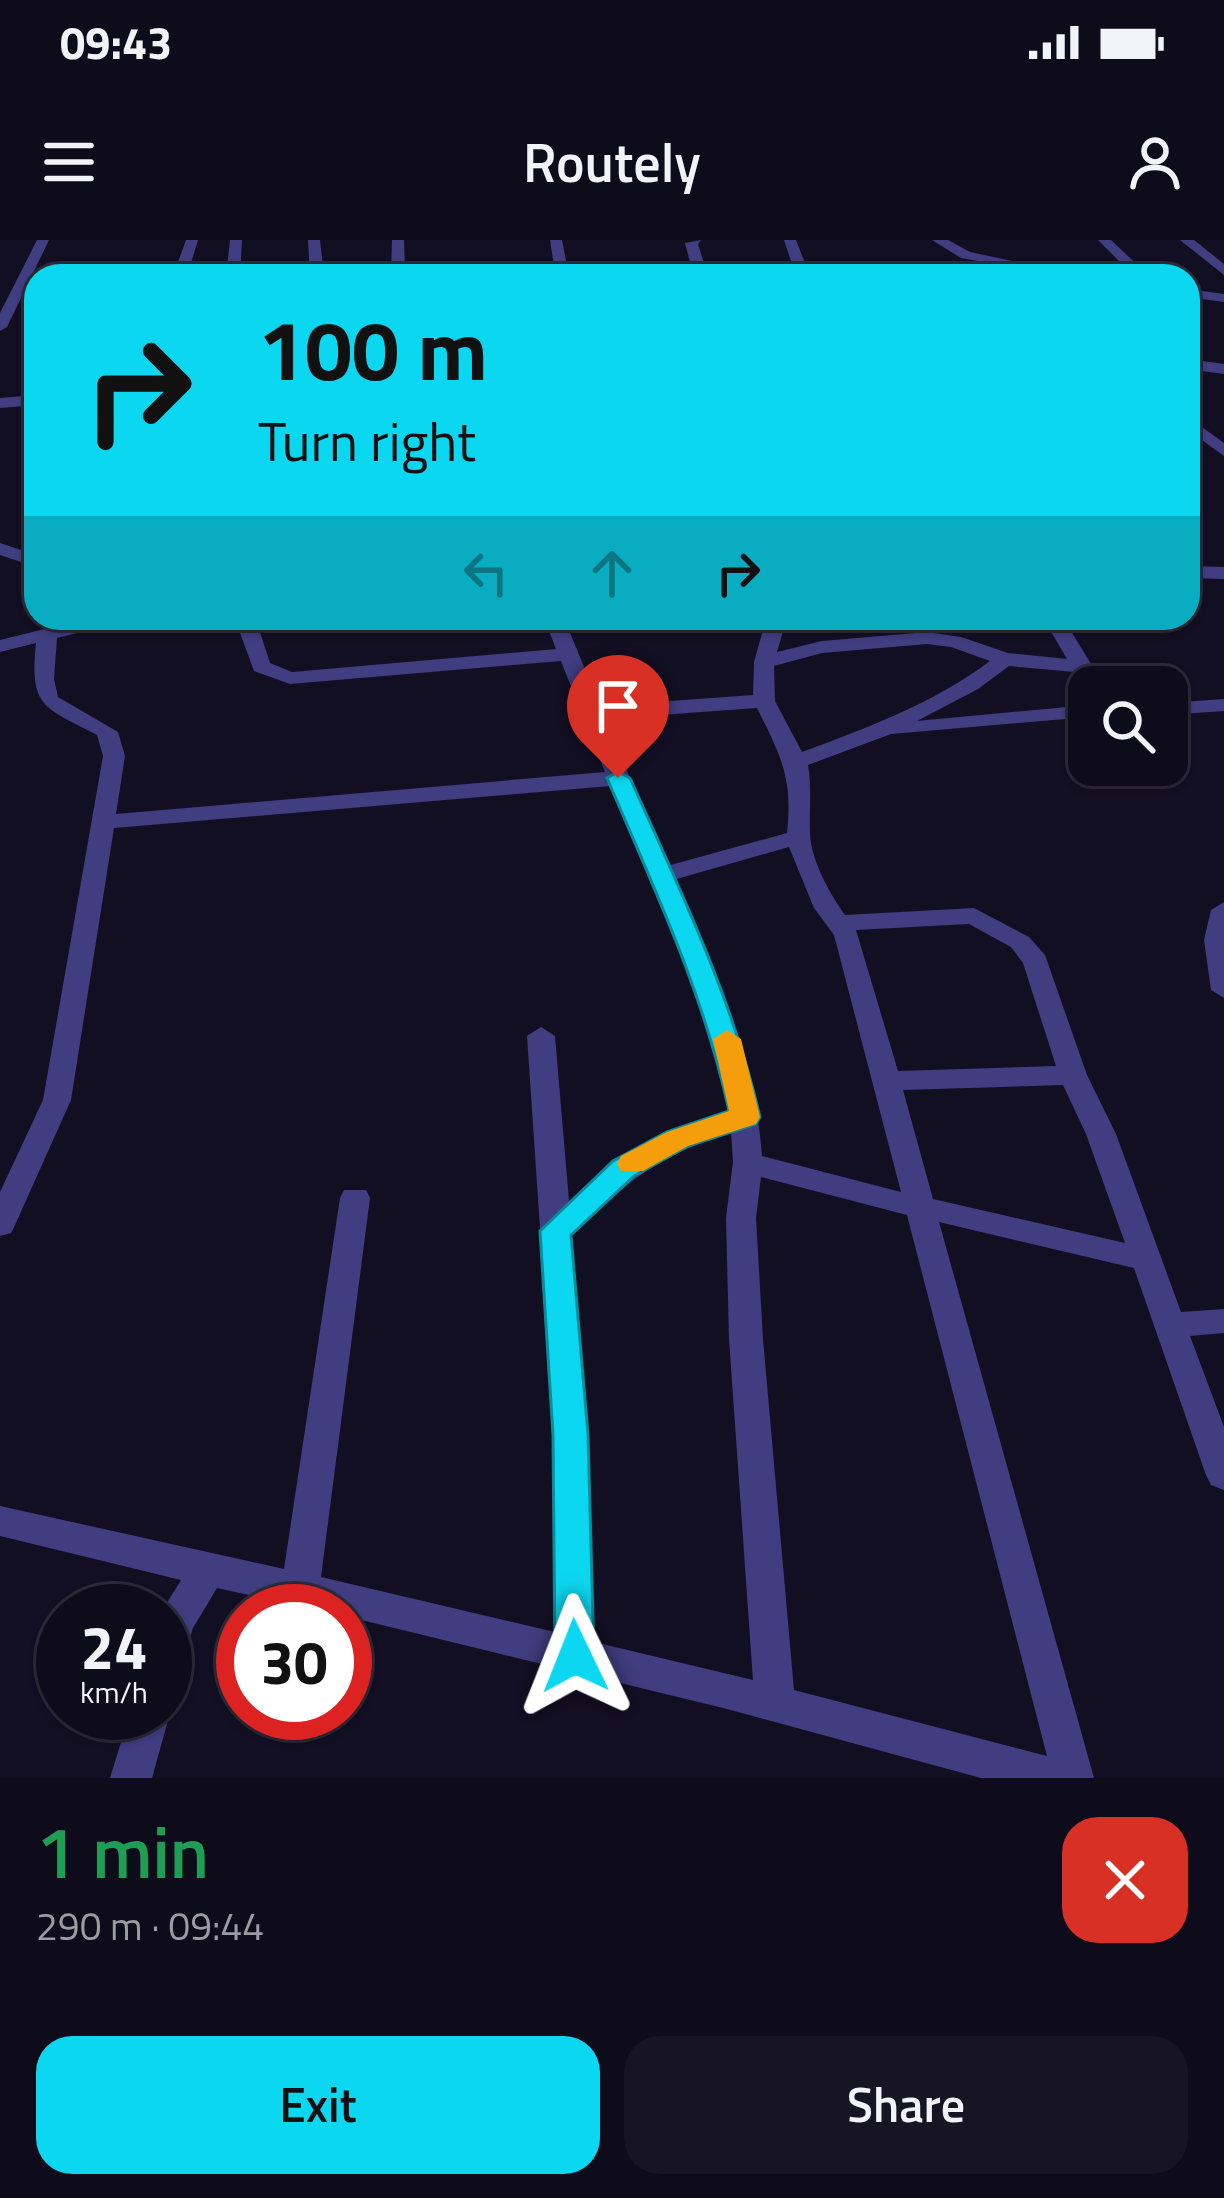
<!DOCTYPE html>
<html lang="en">
<head>
<meta charset="utf-8">
<style>
	body { margin:0; font-family:"Titillium Web",sans-serif; background:#171423; color:#f1f3f6; height:100vh; display:flex; flex-direction:column; font-size:45px; white-space:nowrap }
	* { box-sizing:border-box; margin:0 }
	p { font-size:39px; color:#9b9ba2 }
	.icon { flex:none; width:66px; height:66px; fill:none; stroke:currentColor; stroke-width:2; stroke-linecap:round; stroke-linejoin:round }
	.map { position:relative; height:1538px; overflow:hidden }
	.panel { display:flex; flex-direction:column; background:#0e0b1a; flex:1 }
	.panel>* { flex:none }
	.guide { position:absolute; left:24px; top:24px; width:1176px; height:366px; border-radius:36px; box-shadow:0 3px 9px #0004,0 0 0 3px #2e2b39; background:#0cd7f0; color:#111; overflow:hidden }
	.buttons { position:absolute; left:1068px; top:426px; display:grid; gap:24px }
	.buttons a { display:grid; place-items:center; width:120px; height:120px; border-radius:24px; background:#0e0b1a; box-shadow:0 3px 9px #0004,0 0 0 3px #2e2b39; font-size:60px }
	.speed { position:absolute; left:36px; top:1344px; display:flex; gap:24px; font-size:60px; font-weight:700; text-align:center }
	.speed>* { display:grid; place-content:center; width:156px; height:156px; border-radius:50%; background:#0e0b1a; box-shadow:0 3px 9px #0004,0 0 0 3px #2e2b39; line-height:1 }
	.speed small { font-size:30px; font-weight:400 }
	.speed .limit { border:18px solid #d22; background:#fff; color:#111 }
	.pin { position:absolute; display:grid; place-items:center; width:102px; height:102px; color:#fff; margin:-123px -51px; border-radius:50% 50% 50% 0; rotate:-45deg; box-shadow:0 0 12px #0007 }
	.pin .icon { rotate:45deg }
	.me { position:absolute; width:132px; margin:-66px; rotate:358deg; stroke-linejoin:round; filter:drop-shadow(0 0 9px #0008) }
	.turn { display:flex; align-items:center; gap:42px; height:252px; padding:0 36px; font-size:54px }
	.turn .icon { width:156px; height:156px; stroke-width:2.5 }
	.turn b { display:block; font-size:84px; line-height:102px }
	.lanes { display:flex; align-items:center; height:114px; padding:0 36px; background:#0003; justify-content:center; gap:60px; direction:ltr }
	.lanes .off { opacity:.35 }
	.round { display:grid; place-items:center; flex:none; width:126px; height:126px; border-radius:36px; background:#171423 }
	.headline { display:flex; align-items:center; justify-content:space-between; height:204px; padding:0 36px }
	h1 { font-size:72px; font-weight:600; line-height:90px; color:#1e9e55 }
	.button { display:flex; gap:24px; margin-top:auto; padding:24px 36px }
	.button a { flex:1; height:138px; border-radius:36px; background:#0cd7f0; color:#111; font-size:48px; font-weight:600; line-height:138px; text-align:center }
	.button a+a { background:#171423; color:#f1f3f6 }
	.status { display:flex; justify-content:space-between; align-items:center; height:84px; padding:0 60px; background:#0e0b1a; direction:ltr }
	.status svg { height:33px; fill:currentColor }
	header { display:flex; justify-content:space-between; align-items:center; height:156px; padding:0 36px; background:#0e0b1a; font-size:54px; font-weight:600 }
	.map>svg:first-child { display:block }
</style>
</head>
<body>
<div class="status"><b>09:43</b><svg viewBox="0 0 49 12"><path d="M0 12V9h3v3zM5 12V6h3v6zM10 12V3h3v9zM15 12V0h3v12zM26 1h20v11H26zM47 4h2v5h-2z"/></svg></div>
<header><svg class="icon" aria-label="menu" viewBox="0 0 24 24"><path d="M4 6h16M4 12h16M4 18h16"/></svg>Routely<svg class="icon" aria-label="person" viewBox="0 0 24 24"><circle cx="12" cy="8" r="4"/><path d="M4 21q1-7 8-7t8 7"/></svg></header>
<div class="map">
<svg width="1224" height="1538" viewBox="0 0 1224 1538">
	<rect width="100%" height="100%" fill="#130f23"/>
	<g fill="none" stroke-linecap="round" stroke-linejoin="round">
		<path fill="#403d80" fill-rule="evenodd" d="M37,0H49L7,87L0,91V73Z
			M186,0H198L187,36H173Z
			M230,0H242L240,36H226Z
			M308,0H320L324,36H310Z
			M392,0H404L405,32L554,26L550,0H562L567,26H691L685,3L701,0L698,4L708,36H391Z
			M784,0H796L810,36H796Z
			M932,0H948L970,12L1045,28L1038,32L961,18Z
			M1098,0H1111L1149,36H1134Z
			M1180,0H1194L1224,24V35Z
			M1188,49L1224,54V62L1188,57Z
			M1188,119L1224,124V134L1188,129Z
			M36,155V165L0,168V158Z
			M1188,177L1224,203V216L1188,190Z
			M0,303L36,315V327L0,315Z
			M1188,326L1224,327V339L1188,338Z
			M324,378L314,384L259,389L270,423L292,432L556,409L544,378H564L600,466L753,455L754,422L763,390L727,378H787L777,412L822,401L927,392L961,397L1008,413L1067,419L1043,378H1063L1105,447H1089V452L1075,432L1009,426L978,449L917,481L1089,465V477L891,494L808,525C812,550 809,570 810,594C811,620 830,654 845,675L974,668L1029,697L1045,715L1087,835L1116,894L1181,1072L1224,1069V1093L1190,1096L1224,1187V1250L1211,1245L1206,1235L1134,1028L939,982L1094,1538H981L723,1468L345,1376V1371H323L217,1348L193,1388L179,1432L165,1438L162,1371L181,1340L0,1296V1266L284,1329L340,958L344,950H366L370,958L321,1337L555,1392L554,1195L527,796L541,787L555,796L569,961C624,911 659,895 729,872L715,804L695,742L610,546L114,588L71,860L15,985L11,993L0,996V952L43,860L103,516L97,495C44,467 29,468 36,403L0,412V400L81,380ZM239,390L254,431L290,444L561,421L605,532L116,574L125,516L118,492L58,457L54,439L57,398L81,392ZM927,404L951,407L990,421C934,463 867,488 802,512L775,461L774,426L822,413ZM757,468C781,516 793,538 787,593L667,626L605,479ZM789,607L814,668L834,695L901,952L762,916C755,816 715,729 673,640ZM969,684L1011,707L1023,723L1056,826L898,831L856,690ZM1063,845L1086,894L1125,1003L933,959L903,850ZM731,892L733,922L726,978L729,1099L753,1440L594,1402L588,1195L571,994C629,941 656,917 731,892ZM761,937L907,975L1047,1516L794,1450L763,1099L756,978Z
			M1224,459V471L1167,475V463Z
			M1224,662V758L1211,750L1204,700L1211,670Z
			M165,1462L170,1473L152,1538H110L130,1473H165Z"/>
	</g>
	<path fill="#0cd7f0" stroke="#088c9c" stroke-width="3" d="M618,532L630,538C680,650 732,757 760,877L756,884L688,906L634,936L571,995L588,1195L594,1416L589,1429L575,1434L561,1429L555,1416L553,1195L540,991L613,921L667,892L729,871C704,754 654,648 607,538Z"/>
	<path fill="#f59e0b" d="M727,790L741,799L760,877L756,884L688,906L643,931H621L617,924L621,916L667,892L729,871L713,799Z"/>
</svg>
<div class="buttons">
<a><svg class="icon" aria-label="search" viewBox="0 0 24 24"><circle cx="10" cy="10" r="6"/><path d="M15 15l6 6"/></svg></a>
</div>
<div class="speed"><div>24<small>km/h</small></div><div class="limit">30</div></div>
<div class="pin" style="left:618px;top:538px;background:#d93025"><svg class="icon" aria-label="arrive" viewBox="0 0 24 24"><path d="M6 21V4h12l-3 4 3 4H6"/></svg></div>
<svg class="me" style="left:575px;top:1416px" viewBox="-20 -20 40 40"><path d="M0-17L14 15 0 8-14 15z" fill="#0cd7f0" stroke="#fff" stroke-width="4"/></svg>
<div class="guide">
<div class="turn"><svg class="icon" aria-label="right" viewBox="0 0 24 24"><path d="M7 20v-9h11M14 6l5 5-5 5"/></svg><div><b>100 m</b>Turn right</div></div>
<div class="lanes"><svg class="icon off" aria-label="left" viewBox="0 0 24 24"><path d="M17 20v-9H6M10 6l-5 5 5 5"/></svg><svg class="icon off" aria-label="ahead" viewBox="0 0 24 24"><path d="M12 20V5M6 11l6-6 6 6"/></svg><svg class="icon" aria-label="right" viewBox="0 0 24 24"><path d="M7 20v-9h11M14 6l5 5-5 5"/></svg></div>
</div>
</div>
<section class="panel">
<div class="headline"><div><h1>1 min</h1><p>290 m · 09:44</p></div><a class="round" style="background:#d93025;color:#fff"><svg class="icon" aria-label="close" viewBox="0 0 24 24"><path d="M6 6l12 12M18 6L6 18"/></svg></a></div>
<div class="button"><a>Exit</a><a>Share</a></div>
</section>
</body>
</html>
